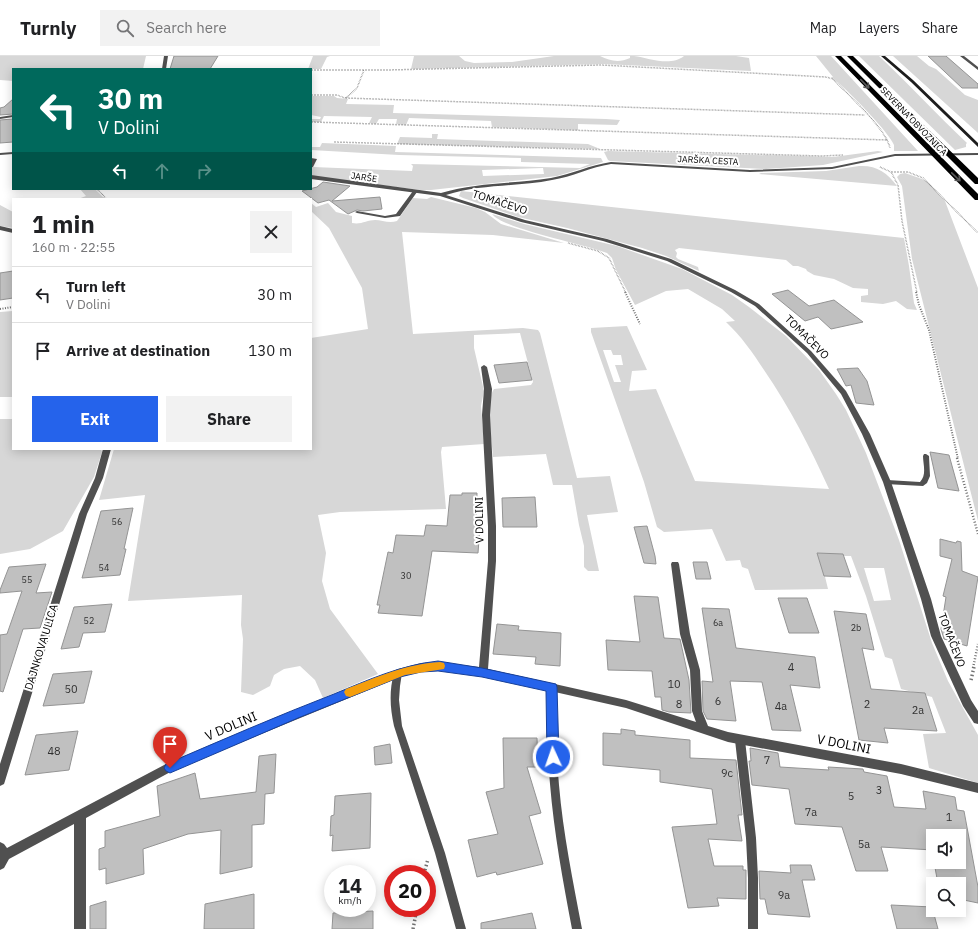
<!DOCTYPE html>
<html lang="en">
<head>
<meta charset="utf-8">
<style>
	body { margin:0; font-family:"IBM Plex Sans",sans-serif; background:#f2f2f2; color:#202124; height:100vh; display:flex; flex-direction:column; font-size:15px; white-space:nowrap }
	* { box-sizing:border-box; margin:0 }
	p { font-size:13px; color:#757577 }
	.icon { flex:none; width:22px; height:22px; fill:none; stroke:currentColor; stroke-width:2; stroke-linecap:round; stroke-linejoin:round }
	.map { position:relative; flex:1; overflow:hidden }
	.sheet { position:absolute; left:12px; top:142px; width:300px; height:252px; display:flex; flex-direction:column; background:#fff; border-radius:0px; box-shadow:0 2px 10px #0003 }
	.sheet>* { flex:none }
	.guide { position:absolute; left:12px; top:12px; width:300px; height:122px; border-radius:0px; box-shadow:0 2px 10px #0003; background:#00695c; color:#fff; overflow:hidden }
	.fabs { position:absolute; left:926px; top:773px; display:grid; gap:8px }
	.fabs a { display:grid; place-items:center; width:40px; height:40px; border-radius:0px; background:#fff; box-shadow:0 2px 10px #0003; font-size:20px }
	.speed { position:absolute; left:324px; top:809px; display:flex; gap:8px; font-size:20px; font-weight:700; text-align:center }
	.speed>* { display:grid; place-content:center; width:52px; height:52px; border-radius:50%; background:#fff; box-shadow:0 2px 10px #0003; line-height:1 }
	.speed small { font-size:10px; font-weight:400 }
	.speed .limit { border:6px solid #d22; background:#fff; color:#111 }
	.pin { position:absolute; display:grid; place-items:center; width:34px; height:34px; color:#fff; margin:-41px -17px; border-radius:50% 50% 50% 0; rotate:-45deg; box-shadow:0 0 4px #0007 }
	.pin .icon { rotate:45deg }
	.me { position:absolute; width:44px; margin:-22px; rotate:357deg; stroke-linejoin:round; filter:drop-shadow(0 0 3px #0008) }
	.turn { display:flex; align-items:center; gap:14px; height:84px; padding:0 20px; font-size:18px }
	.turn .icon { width:52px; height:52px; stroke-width:2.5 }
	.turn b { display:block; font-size:28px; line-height:34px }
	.lanes { display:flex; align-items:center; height:38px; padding:0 20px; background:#0003; justify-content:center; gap:20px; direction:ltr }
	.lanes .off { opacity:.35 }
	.round { display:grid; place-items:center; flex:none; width:42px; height:42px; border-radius:0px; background:#f2f2f2 }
	.headline { display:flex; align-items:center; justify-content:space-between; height:68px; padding:0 20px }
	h1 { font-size:24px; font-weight:700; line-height:30px }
	.button { display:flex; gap:8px; margin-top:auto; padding:8px 20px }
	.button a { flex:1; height:46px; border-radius:0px; background:#2563eb; color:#fff; font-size:16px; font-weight:700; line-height:46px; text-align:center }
	.button a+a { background:#f2f2f2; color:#202124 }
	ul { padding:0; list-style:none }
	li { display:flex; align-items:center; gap:12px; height:56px; padding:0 20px; border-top:1px solid #e0e0e0 }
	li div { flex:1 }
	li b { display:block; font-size:15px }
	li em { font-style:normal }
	header { display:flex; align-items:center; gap:24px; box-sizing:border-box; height:56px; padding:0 20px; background:#fff; border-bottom:1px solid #e0e0e0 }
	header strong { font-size:19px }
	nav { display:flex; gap:22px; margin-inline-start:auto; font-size:14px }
	.search { width:280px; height:36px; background:#f2f2f2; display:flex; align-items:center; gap:10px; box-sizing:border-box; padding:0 14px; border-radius:0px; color:#757577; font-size:15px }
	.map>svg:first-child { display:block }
</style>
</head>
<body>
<header>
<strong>Turnly</strong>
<div class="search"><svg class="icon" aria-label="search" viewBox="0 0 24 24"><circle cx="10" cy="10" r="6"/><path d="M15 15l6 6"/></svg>Search here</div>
<nav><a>Map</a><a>Layers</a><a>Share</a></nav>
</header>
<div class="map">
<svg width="978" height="873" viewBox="0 0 978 873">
	<rect width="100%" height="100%" fill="#fff"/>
	<path fill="#d7d7d7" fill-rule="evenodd" d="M0,0H146L143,13H13V25L0,24Z
		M313,0H330L327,1L321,13H308Z
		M414,0H459L465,5L474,7L512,6L554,0H600C610,5 619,7 630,2V0H634C649,2 670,11 684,0H736L749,2L751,15L603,8L411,13Z
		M816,0H831L918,95H894C894,93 894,91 894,89C891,78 841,27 831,21H833Z
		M859,0H879C909,28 937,59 967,87L966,88V91L955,94Z
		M893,0H917L929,10L936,13L965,39L978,44V77Z
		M311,40H334L337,42L348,43L346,48L394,49L393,57L606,63L620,64L617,69L578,68V74L492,71L491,65L409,62L406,69L396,68L397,63H379L376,68L369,67L372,61L324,60L321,66H311V63H320L321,61L311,59Z
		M432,78H438L437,83L588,88L600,93L397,88L400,81L432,82Z
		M322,87L396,90L395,96L601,102L603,106L557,120L431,134H420L311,120V114L313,111L412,115L413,110L411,108L580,112L590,108L521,106V102L399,99L311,94V91H320ZM543,112L544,118L483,120L482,114Z
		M608,95L833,101L878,95L883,96L823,109L766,113L610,105L608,104L604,96Z
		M859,110C876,109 887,116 897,130L759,118L761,117L826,115Z
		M905,117L922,123L929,127L945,145L978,232V465L912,203L902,130L897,121L900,118Z
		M80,133H95L103,141L111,143H78L86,140Z
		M461,135L904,182L909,210L914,247L917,254L907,253L896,245L883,248L861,246V240L868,239V233L853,232L834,223L814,219L807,215L806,213L798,210H793L786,204L679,192L675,194L677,197L676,201L678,203L698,211L699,215L666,200L642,192L567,172L518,161L463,142L459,140Z
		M431,141L476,152L485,156L501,168L564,187L493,179L402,176L413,278L523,272L538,274L540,277L577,422L610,420L618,456L587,459L599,515H588L584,511V490L579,469L572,429H553L546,398L493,401C492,382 484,348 494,333L531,329L533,326L520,277L474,279V292L484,335L481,350L484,388L442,391L441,396L446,453L340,456L318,459L326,497L322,525L330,553L378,618L323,642L315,624L300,610L284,613L274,619L270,630L253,639L241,636L243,583L241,569L242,539L128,545L145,439L99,444L114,393H311V282L368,273L362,232L329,172L311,155V147L316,151L328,147L336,156L352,160V167C361,169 367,164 375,164C382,164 389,168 397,165L413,142L427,143Z
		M0,149L13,156V172L0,170Z
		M492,158L524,168L617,190L682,213L732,239L749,251L786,280L819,314L836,338L846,354L866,397L899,484L932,587L948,625L978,679V727L929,712L923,678L946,677L932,641L901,633L892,603L885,601L866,540L851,500H820L828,533L755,534L748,513L742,511L740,504L726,505L712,473L664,476L657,471L644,426L591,276V272L627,270L647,314L632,315L629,335L656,333L695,425L829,433C810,391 790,352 764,314C753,297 741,280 726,266L735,265L722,253L688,233L666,235L635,249L616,214L612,202L607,197C585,188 503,173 492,158ZM603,294H611L613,299H621L623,309H615L621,326H614ZM864,512H884L891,544L874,545Z
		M13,255V341H0V256Z
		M0,363H13V393H101L102,396L94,421L63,475L30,493L0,498Z"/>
	<path fill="#c0c0c0" stroke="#949494" d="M174,0H218L210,13H170Z
		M928,0H946L978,28V32H962Z
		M13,43V58L0,59V52L4,51Z
		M13,63V86L0,87V64Z
		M323,126L350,130L332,145L380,141L382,153L363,155L357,154L348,158L329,144L318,147L302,135L317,131Z
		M13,215V242L0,244V217Z
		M788,234L809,250L834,244L863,266L831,273L818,261L805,265L772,238Z
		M527,306L532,324L499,327L494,309Z
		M858,312L867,325L874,349L856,347L851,329L846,330L837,313Z
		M930,396L949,399L959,435L938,432Z
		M462,437H477L476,469L480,470L478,497L432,495L422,560L378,557L380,549H377L388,496L393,497L396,479L424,480L426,469L447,470L450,439H462Z
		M535,441L537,471H503L502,442Z
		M133,452L124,493H126L120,519L82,522L101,455Z
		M647,470L655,500L656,508L644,507L634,471Z
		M940,483L956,487L957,485L961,486L962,515L978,521L967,590L944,583L941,573L946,541L943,540L952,503L940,500Z
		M817,497L843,498L851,521L824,520Z
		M693,506H707L711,523H696Z
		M46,508L36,537L52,536L40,572L23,573L3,636L0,635V579L7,578L22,535L0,537V534L9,511Z
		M634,540L658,541L664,582L680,583L689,624L691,657L669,656L662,654L661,641H655L652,615L608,614L606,584L640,586Z
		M778,542H807L819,577H789Z
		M112,548L105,576L83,577L79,591L61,593L74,551Z
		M702,552L729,553L736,592L815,601L820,632L790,629L801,675L772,674L762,626L730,625L736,665L707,663L703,655L702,625L713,626Z
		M834,555L866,558L874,594L862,592L871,633L925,637L937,675L884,672L888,687L859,684Z
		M497,568L519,570L518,574L561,577L560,610L535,608L536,601L493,598Z
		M92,615L84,647L43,650L53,618Z
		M621,673L635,675V679L690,684V702L736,704L742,759H738L742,785L708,783L714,810H743V814H746V843L717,842L719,850L688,852L672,771L717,768L712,733L660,726V714L603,709V677L621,678Z
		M78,675L69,714L25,719L36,679Z
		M503,682H537L538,711H527L541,757L529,760L543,808L497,819L496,816L477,821L468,784L498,778L486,736L504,732Z
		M390,688L392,707L375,709L374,691Z
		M750,692L778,697L780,711L829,714L828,711L863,713L864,716L887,720L894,751L926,753L923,735L955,741L957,754L964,755L978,831V847L959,843V828H938L934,806H959V780H933V794L881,791L888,815H856L842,771L795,768L789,733L752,729L749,705H751Z
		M276,698L274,737L265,738L264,768L252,769V811L220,818L221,774L188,778L143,793L144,818L106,828V812L99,814V793L105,791V775L160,760L157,730L195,717L200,743L256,736L259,700Z
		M371,737L370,792L332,795L333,779L330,780L331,760L334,759L335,740Z
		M790,809H811L815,824H802L810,861L768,858L765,843H760L759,815L791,817Z
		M254,838V873H204L205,848Z
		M106,845V873H90V850Z
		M891,849L932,851L938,873H897Z
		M373,855V873H332L333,857Z
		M532,857L536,873H481V867Z"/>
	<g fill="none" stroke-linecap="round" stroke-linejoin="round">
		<path stroke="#727272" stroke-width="1.5" stroke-dasharray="0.5 1" stroke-linecap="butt" d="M311,14H387L601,9L826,21L833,23C849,40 885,71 890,92
			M311,39H337L345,42L865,59
			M346,42L357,32L364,14
			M311,66L888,84
			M334,86L822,100L843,99
			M880,111L891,116L898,129L902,165L917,237
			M891,116H908L923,122L978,177
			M97,133L105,141
			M568,187L598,195L609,202L626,237"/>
		<path stroke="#727272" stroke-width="2" stroke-dasharray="1 1.5" stroke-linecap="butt" d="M625,236L640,268
			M916,236L919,249L929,274L958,403
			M0,253L13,251"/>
		<path stroke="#727272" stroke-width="2.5" stroke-dasharray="1 2" stroke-linecap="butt" d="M957,402L978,478
			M973,612L978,588"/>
		<path stroke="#727272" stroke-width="3.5" stroke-dasharray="1.5 2.5" stroke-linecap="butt" d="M971,624L974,611
			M424,818L428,803
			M413,873L417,852"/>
		<path fill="#505050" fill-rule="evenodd" d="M960,0H964L978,11V14Z
			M13,59V61L0,63V61Z
			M311,102L317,103L313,111L311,112L312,104H311Z
			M413,135L417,136L400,160L385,162L357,157L355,156L357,155L385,160L396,158Z
			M924,398H926L929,400L930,420L927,427L923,430L885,428L884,426L887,424L920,426C927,419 923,408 923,400Z
			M398,613L401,615L402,617L400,630L399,644L402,670L445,797L466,873H456L435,797L394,670C390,652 389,635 394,617L395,615Z
			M552,627L555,628L556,631C556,664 556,696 559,729C563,777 573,825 582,873H572C563,825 554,777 550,728C547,696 547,663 548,631L549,628Z
			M740,680L743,681L745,684L756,782L758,822V873H748V822L746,782L735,684L737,681Z"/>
		<path fill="#505050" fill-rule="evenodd" d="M164,0H168L166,13H162Z
			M13,96V98L0,99V97Z
			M978,97V99L895,100L832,113L750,116L611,108C591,111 572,121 552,124C517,131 481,128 446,139L525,164L607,183L671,203L735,234L759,248L811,295L846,335L870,378L891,426L931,543L941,580L971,644L978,655V668L974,667L963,650L931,580L921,543L883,426L862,378L841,338L807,297L755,250L731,236L667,205L603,185L521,166L440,140L311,123V119L441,137C477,126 514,128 551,122C572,118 590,109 611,106L750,114L832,111L895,98Z
			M0,170L13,173V177L0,174Z
			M484,309L487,311L492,333L490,359L496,470V505L488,613L626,644L696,666L692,655L690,614L680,578L671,508L672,506H678L679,508L690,578L700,614L702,655L708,670L728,676L901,708L978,727V737L901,718L728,686L626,652L483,620L437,614L421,615L400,621L174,714L86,762V873H74V768L9,803L4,812L0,814V786L4,788L7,792L166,708L398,613L421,607L437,606L479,611L488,505V470L482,359L484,333L481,311Z
			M103,393H111L103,422L87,458L5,725L4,728L0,730V708L79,458L95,422Z"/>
		<path fill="#1d1d1d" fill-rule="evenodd" d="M881,0H885L913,24L978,87V91L911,26Z"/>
		<path fill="#000" fill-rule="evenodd" d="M835,0H841L978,138V144H975Z
			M847,0H853L978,122V128H975Z"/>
	</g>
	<defs><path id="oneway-shaft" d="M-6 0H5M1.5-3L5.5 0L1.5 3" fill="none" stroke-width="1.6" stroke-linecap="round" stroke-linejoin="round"/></defs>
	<g stroke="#595959">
		<use href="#oneway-shaft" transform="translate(865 28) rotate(46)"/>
		<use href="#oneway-shaft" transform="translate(956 121) rotate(44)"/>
	</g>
	<path fill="#2563eb" stroke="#184099" d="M438,605L482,612L556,628L557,631L559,701L557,705L553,706L549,705L547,701L546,635L482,621L438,615L421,616L400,621L298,662L170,717L166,715L164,712L166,708C222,684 277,660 334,638C368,624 401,609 438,605Z"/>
	<path fill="#f59e0b" d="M440,606L444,607L445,610L444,613L405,619L350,641L346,640L344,636L346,633C378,621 405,608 440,606Z"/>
	<g text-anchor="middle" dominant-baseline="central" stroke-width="4" stroke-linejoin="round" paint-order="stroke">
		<g font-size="9" fill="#000" stroke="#fff">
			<text transform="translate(914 65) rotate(46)">SEVERNA OBVOZNICA</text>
			<text transform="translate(708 104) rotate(3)">JARŠKA CESTA</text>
			<text transform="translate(364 121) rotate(8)">JARŠE</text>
		</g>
		<g font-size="9" fill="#303030">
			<text x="117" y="465">56</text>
			<text x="104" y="511">54</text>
			<text x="406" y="519">30</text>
			<text x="27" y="523">55</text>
			<text x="89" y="564">52</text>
			<text x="718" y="566">6a</text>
			<text x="856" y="571">2b</text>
		</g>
		<g font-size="11" fill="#000" stroke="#fff">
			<text transform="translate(500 146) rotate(18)">TOMAČEVO</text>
			<text transform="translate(807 281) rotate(45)">TOMAČEVO</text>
			<text transform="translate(479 464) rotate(-91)">V DOLINI</text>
			<text transform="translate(952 584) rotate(69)">TOMAČEVO</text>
			<text transform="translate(41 591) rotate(-73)">DAJNKOVA ULICA</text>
		</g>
		<g font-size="11" fill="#303030">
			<text x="791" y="611">4</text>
			<text x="674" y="628">10</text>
			<text x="71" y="633">50</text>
			<text x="718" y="645">6</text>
			<text x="679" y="648">8</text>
			<text x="867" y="648">2</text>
			<text x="781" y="650">4a</text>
			<text x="918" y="654">2a</text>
			<text x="54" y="695">48</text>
			<text x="767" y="704">7</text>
			<text x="727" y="717">9c</text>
			<text x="879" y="734">3</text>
			<text x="851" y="740">5</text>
			<text x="811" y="756">7a</text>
			<text x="949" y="761">1</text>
			<text x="864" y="788">5a</text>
			<text x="784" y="839">9a</text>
		</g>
		<g font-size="13" fill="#000" stroke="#fff">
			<text transform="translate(231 670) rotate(-23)">V DOLINI</text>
			<text transform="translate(844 688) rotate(11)">V DOLINI</text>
		</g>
	</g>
</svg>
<div class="fabs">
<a><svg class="icon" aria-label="sound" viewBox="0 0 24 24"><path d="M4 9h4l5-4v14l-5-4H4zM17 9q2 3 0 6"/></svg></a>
<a><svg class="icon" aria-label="search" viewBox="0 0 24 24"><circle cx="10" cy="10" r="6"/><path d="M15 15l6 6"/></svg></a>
</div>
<div class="speed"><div>14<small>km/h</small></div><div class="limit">20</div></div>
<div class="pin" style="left:170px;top:712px;background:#d93025"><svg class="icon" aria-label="arrive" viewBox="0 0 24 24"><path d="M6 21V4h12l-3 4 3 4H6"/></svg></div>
<svg class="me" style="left:553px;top:701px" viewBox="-20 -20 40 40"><circle r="17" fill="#2563eb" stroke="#fff" stroke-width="3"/><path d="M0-11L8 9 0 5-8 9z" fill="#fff"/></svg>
<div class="guide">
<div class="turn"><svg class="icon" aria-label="left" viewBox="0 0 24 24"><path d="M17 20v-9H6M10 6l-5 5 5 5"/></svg><div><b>30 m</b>V Dolini</div></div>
<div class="lanes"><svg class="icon" aria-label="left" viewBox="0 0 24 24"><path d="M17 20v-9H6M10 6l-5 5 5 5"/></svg><svg class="icon off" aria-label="ahead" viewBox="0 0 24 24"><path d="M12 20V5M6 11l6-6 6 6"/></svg><svg class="icon off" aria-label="right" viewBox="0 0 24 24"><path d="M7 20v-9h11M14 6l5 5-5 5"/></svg></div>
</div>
<section class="sheet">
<div class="headline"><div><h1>1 min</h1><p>160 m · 22:55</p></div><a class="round"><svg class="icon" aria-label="close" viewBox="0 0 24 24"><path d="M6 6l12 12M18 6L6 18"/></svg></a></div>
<ul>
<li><svg class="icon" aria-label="left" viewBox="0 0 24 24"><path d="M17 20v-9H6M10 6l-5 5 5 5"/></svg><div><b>Turn left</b><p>V Dolini</p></div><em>30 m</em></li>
<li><svg class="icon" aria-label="arrive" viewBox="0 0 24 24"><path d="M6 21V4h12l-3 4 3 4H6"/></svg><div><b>Arrive at destination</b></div><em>130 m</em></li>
</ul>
<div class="button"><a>Exit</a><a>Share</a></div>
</section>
</div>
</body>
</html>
